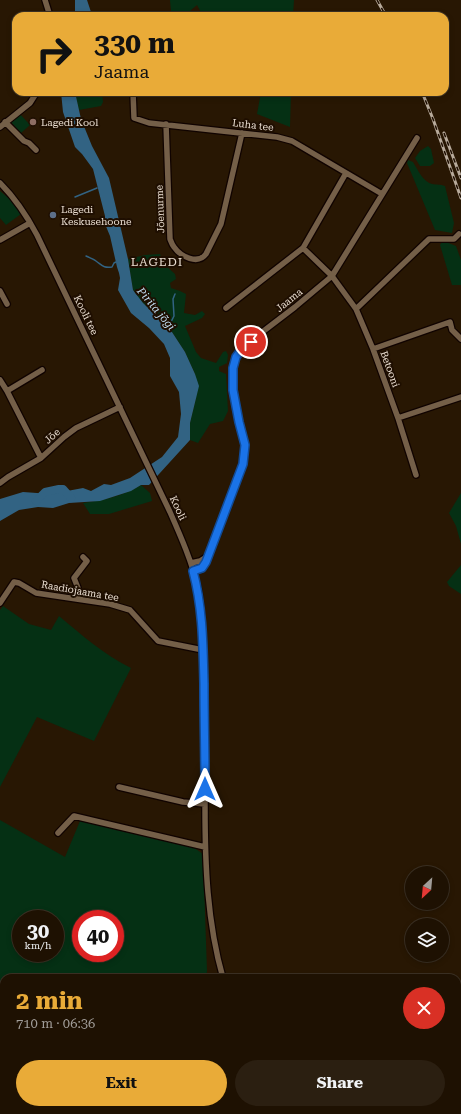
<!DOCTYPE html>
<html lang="en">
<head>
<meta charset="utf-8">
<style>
	body { margin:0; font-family:"Roboto Serif",serif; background:#2b1f11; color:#f1f3f6; height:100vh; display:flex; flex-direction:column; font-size:15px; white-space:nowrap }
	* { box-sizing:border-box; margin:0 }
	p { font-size:13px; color:#a19d99 }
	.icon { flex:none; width:22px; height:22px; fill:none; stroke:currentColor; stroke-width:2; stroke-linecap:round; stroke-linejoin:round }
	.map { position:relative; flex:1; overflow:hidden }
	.panel { position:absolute; left:0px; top:974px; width:461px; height:140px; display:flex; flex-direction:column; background:#1e1102; border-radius:12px 12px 0 0; box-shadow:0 2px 6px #0003,0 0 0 1px #3c3124 }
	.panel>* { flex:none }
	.guide { position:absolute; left:12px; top:12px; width:437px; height:84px; border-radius:12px; box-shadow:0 2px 6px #0003,0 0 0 1px #3c3124; background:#e9ab38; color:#111; overflow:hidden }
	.needle { width:26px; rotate:206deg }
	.fabs { position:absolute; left:405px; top:866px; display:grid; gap:8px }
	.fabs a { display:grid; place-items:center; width:44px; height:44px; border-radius:50%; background:#1e1102; box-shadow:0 2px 6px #0003,0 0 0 1px #3c3124; font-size:20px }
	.speed { position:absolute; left:12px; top:910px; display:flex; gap:8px; font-size:20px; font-weight:700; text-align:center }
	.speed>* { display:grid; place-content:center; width:52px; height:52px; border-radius:50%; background:#1e1102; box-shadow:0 2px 6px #0003,0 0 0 1px #3c3124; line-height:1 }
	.speed small { font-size:10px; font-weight:400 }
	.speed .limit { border:6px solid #d22; background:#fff; color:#111 }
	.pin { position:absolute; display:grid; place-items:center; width:34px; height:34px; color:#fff; margin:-17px; border:2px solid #fff; border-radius:50%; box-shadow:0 1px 4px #0007 }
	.me { position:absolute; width:44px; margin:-22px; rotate:0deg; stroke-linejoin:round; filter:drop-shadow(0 0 3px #0008) }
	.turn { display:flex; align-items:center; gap:14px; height:84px; padding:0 16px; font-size:18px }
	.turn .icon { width:52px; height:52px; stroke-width:2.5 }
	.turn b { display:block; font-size:28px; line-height:34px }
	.round { display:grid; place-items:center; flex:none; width:42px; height:42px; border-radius:21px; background:#2b1f11 }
	.summary { display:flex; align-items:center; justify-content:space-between; height:68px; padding:0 16px }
	h1 { font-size:24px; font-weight:700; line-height:30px; color:#e9ab38 }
	.action { display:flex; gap:8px; margin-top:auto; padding:8px 16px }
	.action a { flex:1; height:46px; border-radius:24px; background:#e9ab38; color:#111; font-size:16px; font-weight:700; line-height:46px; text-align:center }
	.action a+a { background:#2b1f11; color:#f1f3f6 }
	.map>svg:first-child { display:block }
</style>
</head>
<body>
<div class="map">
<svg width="461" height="1114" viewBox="0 0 461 1114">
	<rect width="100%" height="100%" fill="#281703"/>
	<path fill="#053014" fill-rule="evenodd" d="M170,0H294L293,16H203L197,5L184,16H178L171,11Z
		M75,92H102L103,102L101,106L79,110Z
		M261,92H291L290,127L257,114Z
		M20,114L30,125L21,133L11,122Z
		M428,146L431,149L434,163L430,166H420L415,158L420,151Z
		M408,160L413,162C418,170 423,182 432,184C437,185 440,184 445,186L454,223L452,233L435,230L407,163Z
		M0,191L12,201L21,214L6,225L0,218Z
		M442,242H446L456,246L461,260V285H452L440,245Z
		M160,254L165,265L175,274L176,279L170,283L171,288L180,291L186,294L184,313L195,315L202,311L205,314L202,318L185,326L196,352L201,358L216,363L223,352L226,351L228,355L227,363L219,367V371L226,374L228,411L223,421L210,424L198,443L190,440V423L196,398L195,374L185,352L170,329L143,303L133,290L128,259L145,255Z
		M141,485L150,493L152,501L109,514H90L83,503C104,500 123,496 141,485Z
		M461,493V544L456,526L449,513Z
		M461,565V594L449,586L447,582Z
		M3,606L29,624L51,630L59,616C82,635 104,655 131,668L94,741L37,717L0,787V610Z
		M0,820L65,857L80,821L193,847L203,854L207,971L206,978H4V1110H205V1114H0ZM21,919H55V953H21ZM81,919H115V953H81Z"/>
	<path fill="#326383" d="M75,0H87L91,12L89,16H75Z
		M61,92H75L81,119L92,146L109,178L128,259L133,290L143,303L170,329L185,352L195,374L199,386L190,423V440L149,485H141L131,491L100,501L69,503L53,508L38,507L19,510L0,521V499L23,492L51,494L83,488L91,491L104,484L111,485L130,478L162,457L178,437L181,414L179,392L170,376V358L164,344L149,328L131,313L118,290L120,278L119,273L117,267L110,236L105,224V216L93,169L82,154L75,147L63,112Z"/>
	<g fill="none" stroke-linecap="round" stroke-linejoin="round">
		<path stroke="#326383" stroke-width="1.5" d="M75,197L97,188
			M86,256C90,258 94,259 96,261C103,266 103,268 112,267L114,263L116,262
			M168,328L174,316L173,299L175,294
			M0,995L4,997
			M457,1091L461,1092
			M300,1110L303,1114
			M383,1114L386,1110"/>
		<path stroke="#326383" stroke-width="8" d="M36,501L45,492L59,489H63L71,498"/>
		<defs>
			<path id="minor" d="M45,0L50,16
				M133,92L134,118L149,123L277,137L292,141L382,194
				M5,122L24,141L29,143L36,150
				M166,124L170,239C171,241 172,245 174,247C181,257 198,265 206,254L221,224L242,133
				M0,127L30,103L37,92
				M0,183C15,198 27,216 37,235L170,512C181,537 192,562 198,588C202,607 202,626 203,644C205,698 205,752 205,806C205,864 207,922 223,978
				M0,240L30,223
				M303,248L332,276L356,309L373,349L398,418L416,475
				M0,291L7,304
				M226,308L303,248L346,173
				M356,309L429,239H454L459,234
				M373,349L450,322L452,330L461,339
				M0,380L7,391L41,458
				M7,391L42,370
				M398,418L461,397
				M0,483L8,477L41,458L64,437L76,428L120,407
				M191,563L200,561L208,556
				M193,571L202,568L206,562L243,464L245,452V445L239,422L233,390V368L236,357L241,350L261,333L295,307L332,276L417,138
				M78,599V588L74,578L87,561L83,557
				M0,603L14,582L19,583L36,593L110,604L130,610L158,641L203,650
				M119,787L183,802L205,804
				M58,833L74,816L205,847
				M278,1110L280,1114"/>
		</defs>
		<use href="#minor" stroke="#100300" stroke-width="8"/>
		<use href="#minor" stroke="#745f48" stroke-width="5.5"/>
		<defs>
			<path id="rail" d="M377,0L386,16
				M422,92L433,119L461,198
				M444,133L461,178"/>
		</defs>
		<use href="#rail" stroke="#b7aa9b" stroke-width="3"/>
		<use href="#rail" stroke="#1e0e00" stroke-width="1.5" stroke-dasharray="4.5" stroke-linecap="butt"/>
	</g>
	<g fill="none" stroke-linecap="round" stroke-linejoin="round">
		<defs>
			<path id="route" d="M205,789C205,754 204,719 204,684C203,646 203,609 193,571L202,568L206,562L243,464L245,445L239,422L233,390V368L236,357L241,350L251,342"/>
		</defs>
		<use href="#route" stroke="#114b97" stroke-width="10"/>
		<use href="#route" stroke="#1a73e8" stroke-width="7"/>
	</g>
	<circle fill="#8d6e63" stroke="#1e0e00" stroke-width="1.5" cx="33" cy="122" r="4"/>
	<circle fill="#5c6f8a" stroke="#1e0e00" stroke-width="1.5" cx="53" cy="215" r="4"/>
	<g text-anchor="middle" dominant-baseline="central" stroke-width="4" stroke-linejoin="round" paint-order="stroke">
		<g font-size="10" fill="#ebdfd2" stroke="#1e0e00" text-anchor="start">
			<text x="41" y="122">Lagedi Kool</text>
			<text x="61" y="209">Lagedi<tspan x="61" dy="12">Keskusehoone</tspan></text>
		</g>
		<g font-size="10" fill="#ebdfd2" stroke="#1e0e00">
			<text transform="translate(253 125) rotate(7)">Luha tee</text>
			<text transform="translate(160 209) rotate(-92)">Jõenurme</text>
			<text transform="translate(289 300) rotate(-39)">Jaama</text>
			<text transform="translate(86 315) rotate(64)">Kooli tee</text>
			<text transform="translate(390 369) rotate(70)">Betooni</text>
			<text transform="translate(52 436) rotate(-42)">Jõe</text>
			<text transform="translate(178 508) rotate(65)">Kooli</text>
			<text transform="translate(80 591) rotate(10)">Raadiojaama tee</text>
		</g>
		<g font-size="11" font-style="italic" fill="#c2dff3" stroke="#1e0e00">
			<text transform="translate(156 309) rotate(50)">Pirita jõgi</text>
		</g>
		<g font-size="12" letter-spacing="1" fill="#ebdfd2" stroke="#1e0e00">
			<text x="157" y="262">LAGEDI</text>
		</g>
	</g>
</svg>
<div class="fabs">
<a><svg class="needle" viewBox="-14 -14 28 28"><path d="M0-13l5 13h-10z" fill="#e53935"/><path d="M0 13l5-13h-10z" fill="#a19d99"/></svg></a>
<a><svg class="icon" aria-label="layers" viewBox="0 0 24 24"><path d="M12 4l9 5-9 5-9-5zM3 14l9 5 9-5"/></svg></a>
</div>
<div class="speed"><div>30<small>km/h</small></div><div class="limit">40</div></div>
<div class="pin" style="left:251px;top:342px;background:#d93025"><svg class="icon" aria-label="arrive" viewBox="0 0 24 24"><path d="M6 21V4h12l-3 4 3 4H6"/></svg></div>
<svg class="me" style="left:205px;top:789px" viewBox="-20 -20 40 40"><path d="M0-17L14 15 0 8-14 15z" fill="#1a73e8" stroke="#fff" stroke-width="4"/></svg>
<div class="guide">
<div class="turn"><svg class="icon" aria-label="right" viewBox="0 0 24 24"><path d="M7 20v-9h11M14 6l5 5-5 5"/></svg><div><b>330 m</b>Jaama</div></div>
</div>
<section class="panel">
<div class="summary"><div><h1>2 min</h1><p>710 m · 06:36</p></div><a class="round" style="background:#d93025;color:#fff"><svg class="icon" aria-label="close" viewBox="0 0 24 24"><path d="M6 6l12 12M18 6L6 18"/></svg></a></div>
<div class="action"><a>Exit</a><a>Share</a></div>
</section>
</div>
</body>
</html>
